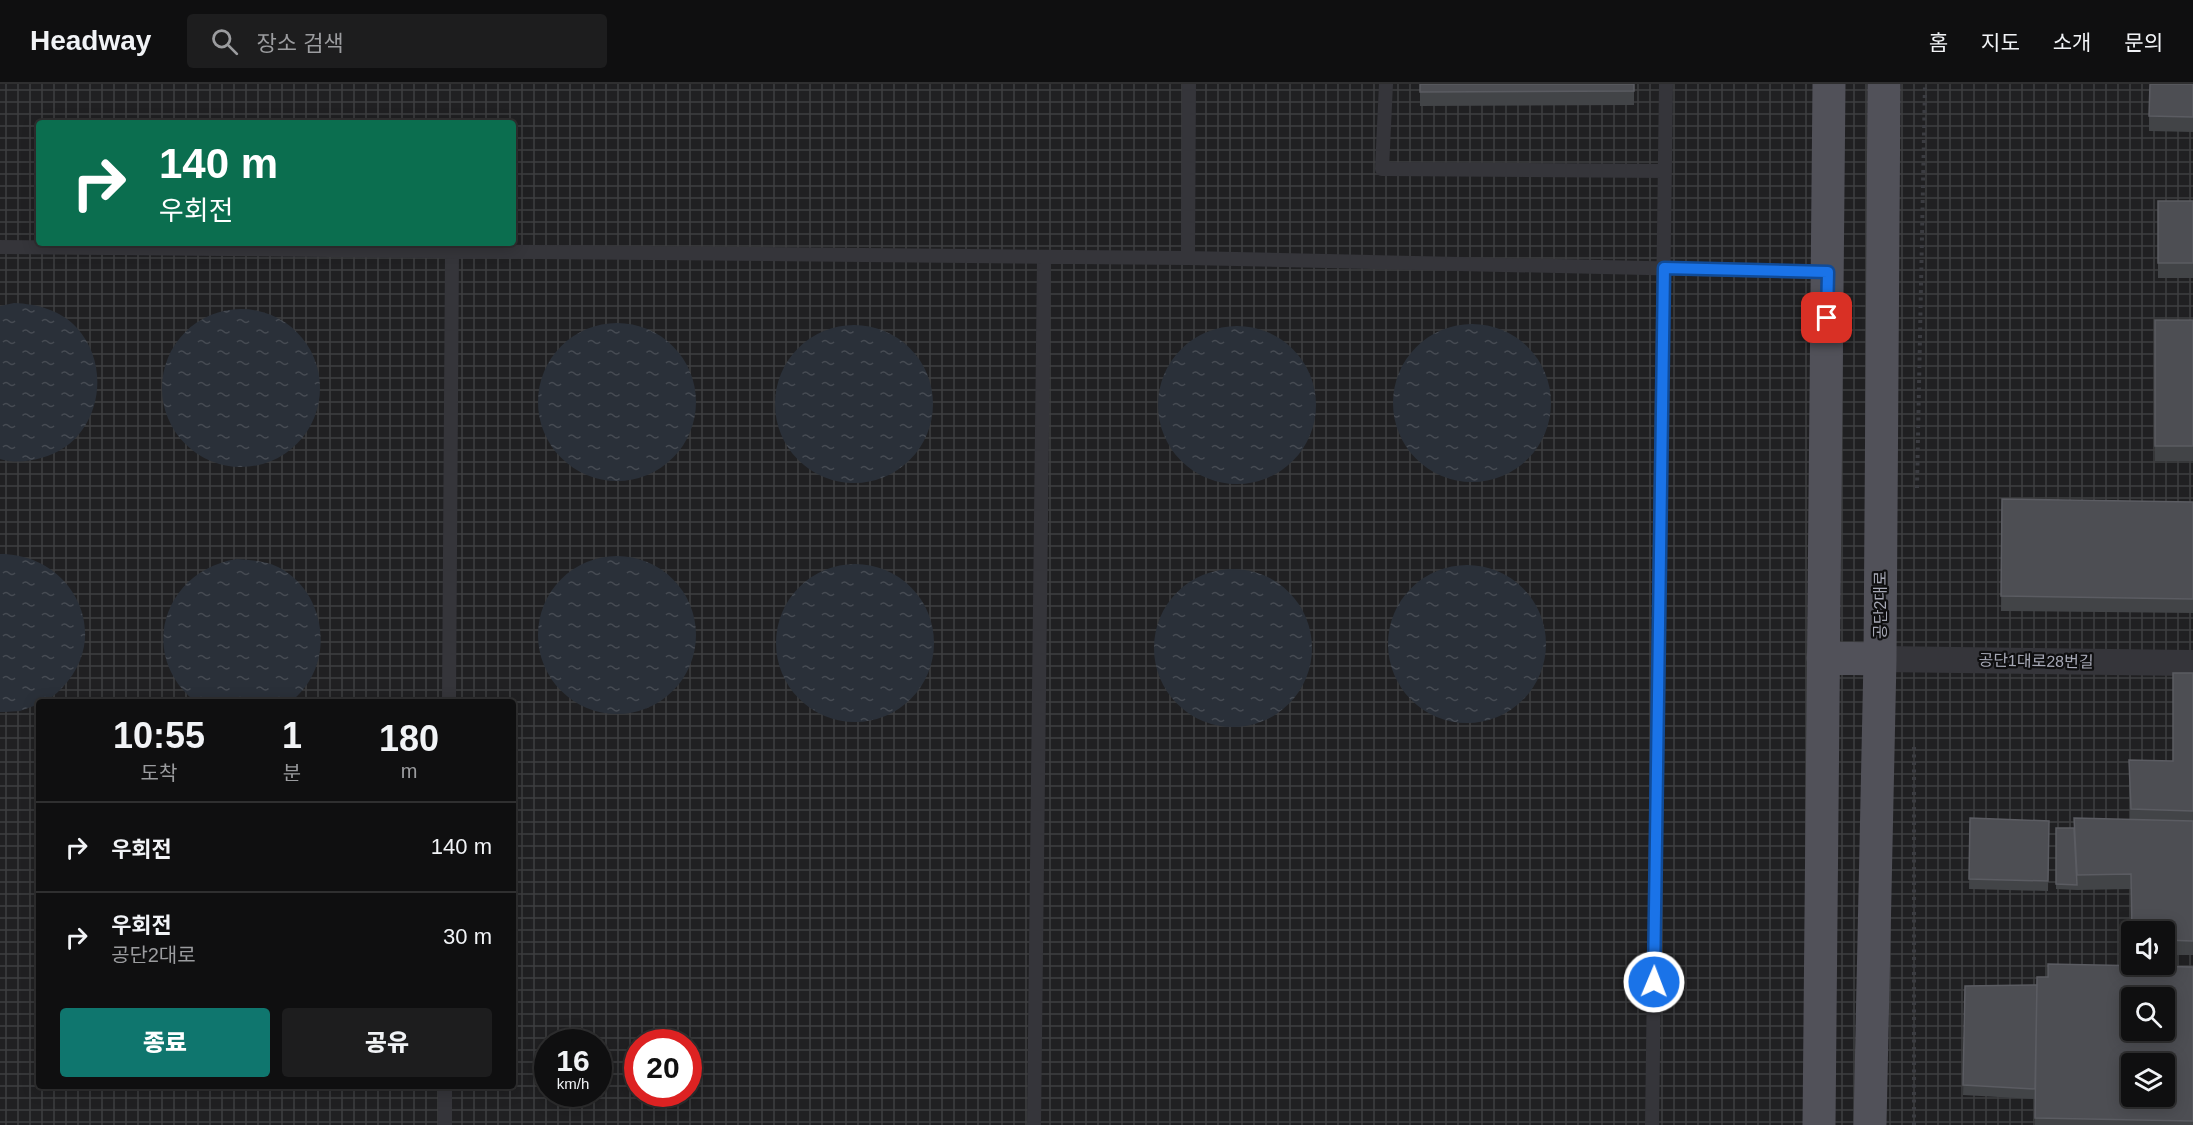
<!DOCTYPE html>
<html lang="ko">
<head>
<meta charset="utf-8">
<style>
	body { margin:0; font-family:Helvetica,"Noto Sans KR",sans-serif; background:#1d1d1e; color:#f1f3f6; height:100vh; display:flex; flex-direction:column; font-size:22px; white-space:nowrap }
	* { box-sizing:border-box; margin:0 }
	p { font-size:20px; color:#9b9c9f }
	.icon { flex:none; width:33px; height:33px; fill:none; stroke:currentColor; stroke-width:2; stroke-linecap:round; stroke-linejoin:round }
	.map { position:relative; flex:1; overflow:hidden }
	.side { position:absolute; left:36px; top:615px; width:480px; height:390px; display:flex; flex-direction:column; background:#0f0f10; border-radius:6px; box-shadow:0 3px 15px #0003,0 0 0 2px #2f2f30 }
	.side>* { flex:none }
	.guide { position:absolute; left:36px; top:36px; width:480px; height:126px; border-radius:6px; box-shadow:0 3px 15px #0003,0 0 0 2px #2f2f30; background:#0b6e4f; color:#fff; overflow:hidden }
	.tools { position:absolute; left:2121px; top:837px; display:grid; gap:12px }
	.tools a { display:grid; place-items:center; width:54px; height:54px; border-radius:6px; background:#0f0f10; box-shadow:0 3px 15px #0003,0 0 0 2px #2f2f30; font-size:30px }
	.speed { position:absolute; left:534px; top:945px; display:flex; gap:12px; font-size:30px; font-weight:700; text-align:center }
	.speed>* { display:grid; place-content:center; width:78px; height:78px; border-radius:50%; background:#0f0f10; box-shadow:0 3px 15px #0003,0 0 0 2px #2f2f30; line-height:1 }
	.speed small { font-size:15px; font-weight:400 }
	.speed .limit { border:9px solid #d22; background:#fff; color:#111 }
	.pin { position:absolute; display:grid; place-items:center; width:51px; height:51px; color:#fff; margin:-26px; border-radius:12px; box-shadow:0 3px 9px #0006 }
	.me { position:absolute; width:66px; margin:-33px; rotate:1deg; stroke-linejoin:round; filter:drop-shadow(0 0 4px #0008) }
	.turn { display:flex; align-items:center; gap:21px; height:126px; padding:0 24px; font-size:27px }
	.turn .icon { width:78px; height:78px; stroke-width:2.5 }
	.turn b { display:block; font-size:42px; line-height:51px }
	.eta { display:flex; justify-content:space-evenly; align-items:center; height:102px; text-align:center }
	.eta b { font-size:36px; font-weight:800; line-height:42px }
	.cta { display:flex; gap:12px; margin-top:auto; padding:12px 24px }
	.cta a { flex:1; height:69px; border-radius:6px; background:#0f766e; color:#fff; font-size:24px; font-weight:800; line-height:69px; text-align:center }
	.cta a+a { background:#1d1d1e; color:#f1f3f6 }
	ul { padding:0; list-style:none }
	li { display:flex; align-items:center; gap:18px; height:90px; padding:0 24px; border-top:2px solid #2f2f30 }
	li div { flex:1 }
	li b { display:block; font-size:22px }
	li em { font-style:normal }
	header { display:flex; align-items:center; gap:36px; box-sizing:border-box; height:84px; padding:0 30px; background:#0f0f10; border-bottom:2px solid #2f2f30 }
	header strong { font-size:28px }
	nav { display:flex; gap:33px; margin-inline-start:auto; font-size:21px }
	.search { width:420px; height:54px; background:#1d1d1e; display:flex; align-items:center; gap:15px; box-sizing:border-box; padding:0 21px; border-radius:6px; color:#9b9c9f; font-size:22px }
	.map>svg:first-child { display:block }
</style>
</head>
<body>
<header>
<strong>Headway</strong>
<div class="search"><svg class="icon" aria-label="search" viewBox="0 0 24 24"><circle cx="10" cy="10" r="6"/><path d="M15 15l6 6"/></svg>장소 검색</div>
<nav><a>홈</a><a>지도</a><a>소개</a><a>문의</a></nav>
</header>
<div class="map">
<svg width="2193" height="1041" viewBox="0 0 2193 1041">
	<defs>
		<pattern id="industrial-grid" width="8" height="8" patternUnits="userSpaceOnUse" patternTransform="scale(1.5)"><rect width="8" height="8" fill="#202022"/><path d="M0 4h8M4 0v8" fill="none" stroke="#3d3e40"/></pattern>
		<pattern id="water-ripples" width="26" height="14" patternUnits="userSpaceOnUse" patternTransform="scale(1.5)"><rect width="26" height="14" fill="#2a3039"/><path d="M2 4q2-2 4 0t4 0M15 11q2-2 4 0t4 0" fill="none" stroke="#464b53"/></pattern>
	</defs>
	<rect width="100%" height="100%" fill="#141415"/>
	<path fill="url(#industrial-grid)" fill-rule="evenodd" d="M0,0H2193V1041H0ZM39,39H513V159H39ZM39,618H513V1002H39ZM2132,848H2164V880H2132ZM2132,914H2164V946H2132ZM548,958H598V1010H548ZM638,958H688V1010H638ZM2132,980H2164V1012H2132Z"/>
	<path fill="url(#water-ripples)" d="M14,219C37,220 61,226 77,244C115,286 98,360 41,374C27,378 14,379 0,375V222Z
		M162 304a79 79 0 1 1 158 0a79 79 0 1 1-158 0Z
		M538 318a79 79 0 1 1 158 0a79 79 0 1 1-158 0Z
		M1393 319a79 79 0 1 1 158 0a79 79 0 1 1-158 0Z
		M775 320a79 79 0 1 1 158 0a79 79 0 1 1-158 0Z
		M1158 321a79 79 0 1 1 158 0a79 79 0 1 1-158 0Z
		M0,470C72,470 114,550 62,604C56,610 48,618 39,618V620L20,627L4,628H0Z
		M538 551a79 79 0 1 1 158 0a79 79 0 1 1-158 0Z
		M237,475C251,476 265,477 278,483C329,509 336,584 290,618H196C136,571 164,486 237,475Z
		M776 559a79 79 0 1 1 158 0a79 79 0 1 1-158 0Z
		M1388 560a79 79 0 1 1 158 0a79 79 0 1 1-158 0Z
		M1154 564a79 79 0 1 1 158 0a79 79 0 1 1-158 0Z"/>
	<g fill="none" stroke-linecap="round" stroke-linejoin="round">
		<path stroke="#3b3c41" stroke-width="4" stroke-dasharray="3 4.5" stroke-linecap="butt" d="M1917,404L1925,0
			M1914,1041V661"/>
		<path stroke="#35353a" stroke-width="14" d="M1386,0L1382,85L1665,87
			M0,163L1188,174L1828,188
			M1188,174L1189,0
			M449,618L452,168
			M445,1041V1002
			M1034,1041L1044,174
			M1652,1041L1666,0"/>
		<path stroke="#35353a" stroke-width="26" d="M1880,575L2193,579"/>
		<path stroke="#515159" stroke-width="33" d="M1823,574L1880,575
			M1819,1041L1829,0
			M1870,1041L1880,575L1884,0"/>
	</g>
	<path fill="#424447" d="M1420,0H1634V21L1420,22Z
		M2193,0V48L2149,47V32Z
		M2158,117H2193V194H2158Z
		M2155,236H2193V377H2155Z
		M2002,415L2193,418V529L2001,527Z
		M2193,589V871H2164V848L2131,805L2077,806L2056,805V744H2074V734L2130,736L2129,690L2173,677Z
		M1970,734L2049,737L2048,807L1969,805Z
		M2193,883V1041H2035V1015L1963,1011L1965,902L2037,901Z"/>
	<path fill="#4d4e53" stroke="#5b5c62" stroke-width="1.5" fill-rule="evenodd" d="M1420,0H1634V7L1420,8Z
		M2150,0H2193V33L2149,32Z
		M2158,117H2193V179H2158Z
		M2155,236H2193V362H2155Z
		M2002,415L2193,418V515L2001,512Z
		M2173,589H2193V727L2131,725L2129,676L2173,677Z
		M1970,734L2049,737L2048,797L1969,795Z
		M2074,734L2193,737V857L2164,856V848H2132L2131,790L2077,791Z
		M2056,744H2074L2077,801L2056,800Z
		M2048,880L2193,883V1037L2035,1034L2037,893H2048ZM2132,914H2164V946H2132ZM2132,980H2164V1012H2132Z
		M2037,901L2035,1005L1963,1001L1965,902Z"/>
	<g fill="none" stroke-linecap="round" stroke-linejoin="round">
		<defs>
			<path id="route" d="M1654,898L1664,184L1828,188L1827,234"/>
		</defs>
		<use href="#route" stroke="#114b97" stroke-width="15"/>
		<use href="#route" stroke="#1a73e8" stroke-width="10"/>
	</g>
	<g text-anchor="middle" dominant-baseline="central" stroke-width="4.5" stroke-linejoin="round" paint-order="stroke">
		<g font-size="16" fill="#a6a8b5" stroke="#0f0f10">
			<text transform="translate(1880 521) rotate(-90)">공단2대로</text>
			<text transform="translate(2036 577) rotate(1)">공단1대로28번길</text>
		</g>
	</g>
</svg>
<div class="tools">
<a><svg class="icon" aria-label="sound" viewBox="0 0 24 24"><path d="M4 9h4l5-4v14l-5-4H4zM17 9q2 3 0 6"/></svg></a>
<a><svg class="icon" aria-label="search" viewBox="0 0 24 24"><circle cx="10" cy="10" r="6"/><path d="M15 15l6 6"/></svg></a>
<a><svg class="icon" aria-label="layers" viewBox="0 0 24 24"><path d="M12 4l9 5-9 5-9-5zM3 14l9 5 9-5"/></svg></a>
</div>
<div class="speed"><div>16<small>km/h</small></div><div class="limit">20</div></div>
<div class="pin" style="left:1827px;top:234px;background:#d93025"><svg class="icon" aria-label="arrive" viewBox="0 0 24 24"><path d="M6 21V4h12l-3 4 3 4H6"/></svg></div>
<svg class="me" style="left:1654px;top:898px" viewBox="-20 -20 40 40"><circle r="17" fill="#1a73e8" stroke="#fff" stroke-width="3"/><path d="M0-11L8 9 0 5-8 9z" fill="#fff"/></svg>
<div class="guide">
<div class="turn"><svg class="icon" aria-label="right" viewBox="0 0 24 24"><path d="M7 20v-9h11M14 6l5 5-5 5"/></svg><div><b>140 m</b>우회전</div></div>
</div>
<section class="side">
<div class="eta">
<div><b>10:55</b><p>도착</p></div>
<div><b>1</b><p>분</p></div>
<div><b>180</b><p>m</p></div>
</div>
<ul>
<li><svg class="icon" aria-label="right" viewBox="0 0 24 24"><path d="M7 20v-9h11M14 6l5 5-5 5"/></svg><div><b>우회전</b></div><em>140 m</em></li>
<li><svg class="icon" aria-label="right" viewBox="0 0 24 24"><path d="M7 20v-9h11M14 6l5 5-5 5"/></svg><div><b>우회전</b><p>공단2대로</p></div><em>30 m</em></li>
</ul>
<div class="cta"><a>종료</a><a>공유</a></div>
</section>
</div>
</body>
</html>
